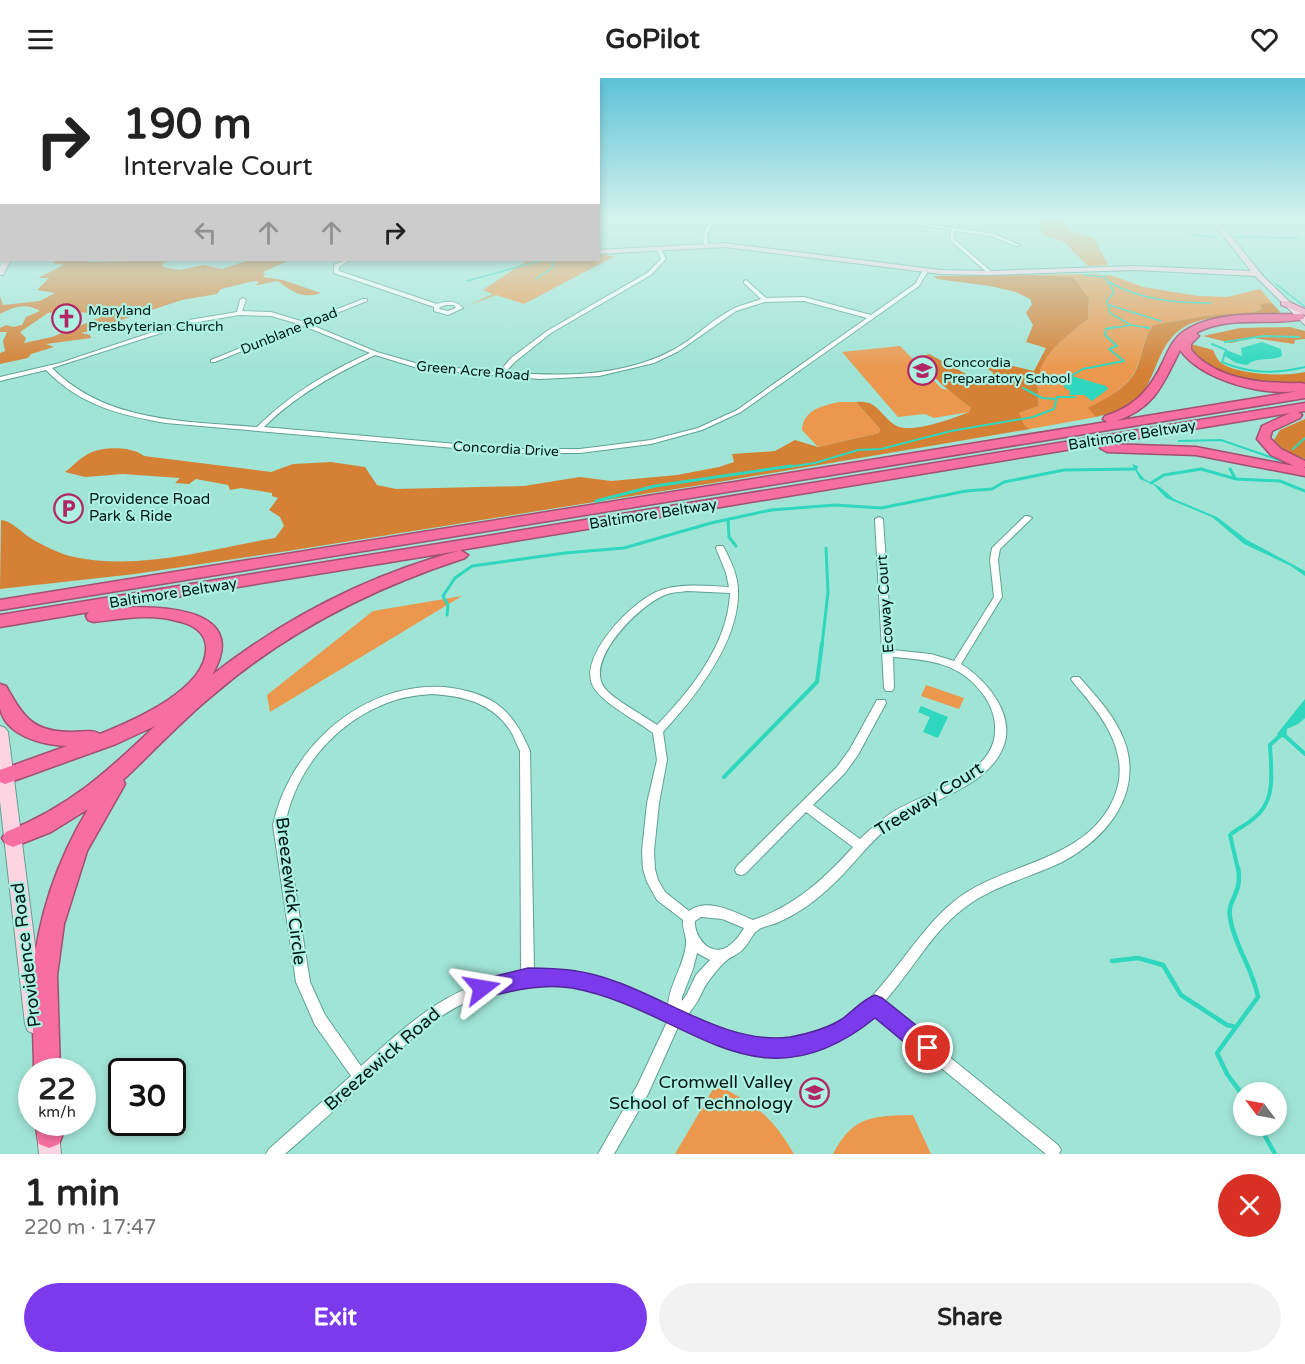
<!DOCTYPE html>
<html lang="en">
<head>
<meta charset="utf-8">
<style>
	body { margin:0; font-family:"Varela Round",sans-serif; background:#f2f2f2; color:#222; height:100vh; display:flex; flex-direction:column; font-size:22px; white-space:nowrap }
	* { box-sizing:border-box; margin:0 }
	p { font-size:20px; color:#767676 }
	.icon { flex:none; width:33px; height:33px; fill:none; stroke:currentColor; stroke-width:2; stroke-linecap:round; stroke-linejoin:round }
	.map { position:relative; height:1076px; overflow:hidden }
	.side { display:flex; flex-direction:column; background:#fff; flex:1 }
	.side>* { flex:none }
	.hud { position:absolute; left:0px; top:0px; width:600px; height:183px; box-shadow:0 3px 9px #0003; background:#fff; color:#222; overflow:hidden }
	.needle { width:39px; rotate:302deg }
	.buttons { position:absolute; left:1233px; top:1004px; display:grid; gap:12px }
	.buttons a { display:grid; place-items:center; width:54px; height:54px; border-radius:50%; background:#fff; box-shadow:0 3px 9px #0003; font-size:30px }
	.speed { position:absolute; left:18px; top:980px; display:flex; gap:12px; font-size:30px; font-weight:700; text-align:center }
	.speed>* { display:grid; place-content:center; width:78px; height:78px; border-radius:50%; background:#fff; box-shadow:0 3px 9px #0003; line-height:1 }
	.speed small { font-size:15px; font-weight:400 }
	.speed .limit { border:3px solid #111; border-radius:9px; background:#fff; color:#111 }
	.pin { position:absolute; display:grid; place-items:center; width:51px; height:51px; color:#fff; margin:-26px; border:3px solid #fff; border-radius:50%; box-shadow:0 2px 6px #0007 }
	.me { position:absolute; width:66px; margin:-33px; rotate:76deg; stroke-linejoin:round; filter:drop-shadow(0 0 4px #0008) }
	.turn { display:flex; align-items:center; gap:21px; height:126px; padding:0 24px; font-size:27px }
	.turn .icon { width:78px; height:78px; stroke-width:2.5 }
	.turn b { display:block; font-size:42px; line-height:51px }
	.lanes { display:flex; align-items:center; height:57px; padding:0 24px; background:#0003; justify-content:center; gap:30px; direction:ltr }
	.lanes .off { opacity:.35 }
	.round { display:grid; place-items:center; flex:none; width:63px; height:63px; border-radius:32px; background:#f2f2f2 }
	.headline { display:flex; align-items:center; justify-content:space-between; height:102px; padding:0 24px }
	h1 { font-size:36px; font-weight:700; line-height:45px }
	.action { display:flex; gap:12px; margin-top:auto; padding:12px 24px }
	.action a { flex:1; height:69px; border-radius:36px; background:#7c3aed; color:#fff; font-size:24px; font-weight:700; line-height:69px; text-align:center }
	.action a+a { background:#f2f2f2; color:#222 }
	header { display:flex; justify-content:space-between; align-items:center; height:78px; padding:0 24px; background:#fff; font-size:27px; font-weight:700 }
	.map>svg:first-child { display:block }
</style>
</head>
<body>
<header><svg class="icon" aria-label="menu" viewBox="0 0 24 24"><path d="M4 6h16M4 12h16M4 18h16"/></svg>GoPilot<svg class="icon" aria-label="heart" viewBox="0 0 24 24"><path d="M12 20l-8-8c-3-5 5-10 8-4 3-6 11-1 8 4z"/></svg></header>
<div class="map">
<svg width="1305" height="1076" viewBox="0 0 1305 1076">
	<rect width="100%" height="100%" fill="#a0e4d5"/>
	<path fill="#eb984e" d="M1034,141H1063L1069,153L1094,160L1108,187L1088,188L1064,164L1043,157L1039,144Z
		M599,177L615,178L524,226L496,217L467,228L493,216L483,212L528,182H598Z
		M1093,196L1113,198L1143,209L1198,218L1227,219L1260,211L1273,226L1260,227L1262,231L1249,235L1204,238L1153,247C1143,260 1143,276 1136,291C1128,310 1105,321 1089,330L1096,339L1030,351L1023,347L1019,335L1038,328C1040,318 1036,310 1038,300C1042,274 1069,257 1088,241L1089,220L1073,199L1033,197Z
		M900,268L942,311L949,312L971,330L969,334L934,340L925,336L898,339L842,274Z
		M839,324H856L880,351L879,355L818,369L802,352C803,332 822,328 839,324Z
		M462,518L270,634L267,617L373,533Z
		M926,607L964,620L959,631L921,618Z
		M716,1006C756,1028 770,1035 794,1076H675Z
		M913,1037L931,1076H833C853,1037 874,1038 913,1037Z"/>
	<path fill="#d48135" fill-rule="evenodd" d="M56,182H85L89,184L170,182L163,185V189L180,192L203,187L222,191L249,182H290L263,194L265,196L263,199L283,202L321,215C303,221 292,214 278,203L258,207H256L259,204L254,203L221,211L217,216L182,222L85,254L81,255L90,257L91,260L46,266L54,269L31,276L28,280L0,286V275L5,273L3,263L7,254H0V250L6,247L13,249L22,247L26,239L40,233C28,224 12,229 0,236V218L3,227L40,223L55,215L37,212L49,200H38L64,187L53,185ZM62,233L92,235L101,239L52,259L24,265L26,260L20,254L48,235Z
		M1033,197L1073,199L1089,220L1088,241C1069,257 1042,274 1038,301C1036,310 1040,318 1038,328L1019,335L1024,347L1030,351L713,405L288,473L135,496L0,511L1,442C12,443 22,455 32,461C44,468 60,476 74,479C139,493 211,471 275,460L284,448L280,439L269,432L278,420L272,418V415L241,410L230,412L228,407L196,401L189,406L175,405L180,400L123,396L85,399L65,394C73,388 80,380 88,376C102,368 132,368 144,378L271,394L293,386L331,384L365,389L377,407L396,411L524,408L580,399L611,403L677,397L719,389L734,384L732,376L775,373L795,362L818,369L879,355L880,351L856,324C877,321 880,337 895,347C910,357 954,340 969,334L971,330L941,306L917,280L929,276L968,297L971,296L980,300L994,295L986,290L995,284L1034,293L1046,270L1026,264L1033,247L1026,235L1032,226L1030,221L1016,214L990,208L937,201L934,198Z
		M1266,225L1273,226L1280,234L1277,236C1248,238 1212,235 1186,248C1160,262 1158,291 1144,313C1134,328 1113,335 1096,339L1088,330C1105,321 1128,310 1136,292C1143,277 1143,261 1153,247L1204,238L1254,234L1262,231L1260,227Z
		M1290,249L1305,253V261L1295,262L1294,266L1253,260L1231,265L1203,258L1240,250Z
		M1191,266L1213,272C1215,276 1217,281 1220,284C1236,297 1286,299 1305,294V306C1278,307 1223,302 1201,285C1197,282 1193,275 1189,270Z
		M1305,341V381L1285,373L1274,362L1280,352Z"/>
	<path fill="#2ed7bd" d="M1262,264L1281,271L1282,278C1270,284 1257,278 1247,287L1236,285L1225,278L1226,272L1242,278L1241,270Z
		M1065,296L1106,308L1108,311L1092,323L1084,317H1069L1070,313L1064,309Z
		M1132,386L1138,388L1137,392L1144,401L1160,409L1174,421L1217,439L1247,462L1305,493V498L1291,488L1244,466L1212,439L1166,420L1154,407L1140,401Z
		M1305,621V640L1298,646L1287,651L1286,661L1277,656Z
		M921,628L948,639L938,660L923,654L930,639L918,634Z"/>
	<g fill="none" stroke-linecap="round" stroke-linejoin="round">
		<path stroke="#2ed7bd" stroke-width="1.5" d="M1191,157L1216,159
			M1235,159L1300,160
			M1084,197L1105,199
			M1104,198L1114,214L1107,223L1110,235L1131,247L1106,251
			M536,201L552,190L554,184L550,182
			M467,203L543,182
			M1109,204C1141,222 1175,225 1211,225
			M1276,206L1305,229
			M1109,227L1161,243
			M1131,247L1149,250"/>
		<path stroke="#2ed7bd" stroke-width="2" d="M1146,249L1149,250
			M1225,264L1264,258L1299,259
			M1212,266L1226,272L1222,284C1250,296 1276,296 1305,289
			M1069,299L1083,291L1124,283L1109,271L1117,268L1105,257L1106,251L1116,249
			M1023,310L1042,320L1057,321
			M1179,363L1221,362L1296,388
			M1293,371L1305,360
			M781,390L815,385L858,372L881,371L951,353L1033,339L1054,331L1057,319H1075"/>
		<path stroke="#2ed7bd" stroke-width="3" d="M1230,391L1235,400
			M1151,405L1164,397L1201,391L1236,401L1280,403L1305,413
			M596,423L655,408L791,388
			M728,441L729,459L736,468
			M447,537L448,527L443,518L455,500L472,488L565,475L624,470L711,445L771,432L835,427L881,430L966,413L992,411L1004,404L1064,392L1135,391
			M822,567L828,514L826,470"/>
		<path stroke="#2ed7bd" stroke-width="4" d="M1284,657L1305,676
			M724,699L817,604L822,565
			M1238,791L1230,757C1237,751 1246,747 1253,741C1277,723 1271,694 1270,667L1282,656"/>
		<path stroke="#2ed7bd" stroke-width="4.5" d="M1238,790C1243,815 1227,822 1230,839C1234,867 1253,891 1258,919L1217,975L1227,996L1244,1019
			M1112,883L1138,880L1163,887L1181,917L1227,947L1236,949
			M1259,1047L1275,1076"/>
		<defs>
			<path id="street" d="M713,141H718C710,149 706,155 708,167L704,168C701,157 705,149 713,141Z
				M881,141H892L952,150L957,141H961L956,150L994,156L1020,167L1016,168L991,158L955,153L954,161L992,194L993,195L990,197L950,162L951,152Z
				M656,170H660L666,181L651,197L551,255L516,283L505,294C561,299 623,299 673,272C694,261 710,243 731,232C739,227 751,225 761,221L744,205V203L746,202L766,220L804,219L871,237L915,206L923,192L928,193L919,208L741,334L702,352L651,366L580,375H512L166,345C119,337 80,327 46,292L0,303V299L60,285L189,242L237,234L240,222L243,220L246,222L242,233L271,234L304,244L363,221H367V223L309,246L377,274L422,287L499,294L511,280L547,253L647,195L661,181ZM804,223L867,240L737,332L698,350L651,362L580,371H512L264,349C296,317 335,296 375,277L421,291L540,301L599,298L654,285L679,273L736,233L765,224ZM239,237L271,238L299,246L211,282V284H215L304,248L370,275C328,294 290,316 257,349C186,343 106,345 52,290L192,245Z
				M345,182H350L339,189V193L437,226C447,223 456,222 463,230L448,237L434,233V229L334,195V187ZM446,227H454L456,230L448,233L439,231L440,229Z
				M1025,438H1028L1032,440L1000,471L998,482L1002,519L961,586C988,603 1019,640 1001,674C981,713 923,723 889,749C866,767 850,792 828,811C814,824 797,836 779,844C773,847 763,848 758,852C752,856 749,865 744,870C739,877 731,878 726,883C719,889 713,897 708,904C703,910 701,918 697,924C694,929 690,934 686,939C728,957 771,970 817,956C875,939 907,862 952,825C1001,783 1088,786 1115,717C1128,684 1112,652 1091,626C1085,617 1077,610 1071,601L1073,599H1079C1096,618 1115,638 1124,662C1144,715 1107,760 1062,784C1029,800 992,808 963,831C930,856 911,895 883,925L1058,1067L1061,1072L1059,1076H1046L874,935C864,946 851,955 837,961C781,989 731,973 678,949L648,1016L614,1076H598L638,1006L667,944C636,928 604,911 569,906C551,904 532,905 514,909C449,921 417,956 370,999C342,1025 314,1051 285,1076H266L269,1071L351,998L315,947L296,904L273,747C289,670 362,604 444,609C464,611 488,617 503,631C516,643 523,657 530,673L534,893C582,889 626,910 668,930C668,908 684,888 686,866C687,858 682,851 683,842L657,822L647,804L643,791L642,773L647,725L657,682L653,655C638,643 599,624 592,606C580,576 634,521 661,512C683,505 707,508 729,509L726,495L716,470L717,468H723C730,481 738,497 738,512C740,563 696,618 663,654L667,682L659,725L654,773L655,791L658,802L665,814L689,833C708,819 734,834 753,842C795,828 824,801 853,769L806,734L745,796L741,797L737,796L735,792L737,788L837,689L850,671L877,622H885L886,625L858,677L845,695L813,727L860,761C871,750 883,740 896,732C929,713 998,696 995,649C995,639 991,628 985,619C962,585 931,582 893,579L894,610L892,613H886L884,610L875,441L879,439L883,441L892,572L931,576L954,583L994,519L990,482L992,470ZM688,513L730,515C728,566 691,612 657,647C645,638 608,619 602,606C589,577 641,526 665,517C672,514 680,514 688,513ZM432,616C463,618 491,624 510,652C514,658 516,666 520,673L521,895C450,906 413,942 361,988L325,937L310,904L285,747C295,692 335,645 387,625C401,619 417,617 432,616ZM701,839L722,841L744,850C740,857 734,865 727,869C710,879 694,859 695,843ZM697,875L710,882L696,897L687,916L682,923V919L693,891Z"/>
			<path id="secondary" d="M1210,141H1217L1263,198L1305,239V247L1255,198L1135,192L990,197L941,196L725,169L598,176V172L725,165L941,192L990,193L1135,188L1251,193Z
				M0,161H2V165H0Z
				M4,182H11L3,197H0V188Z
				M0,648L5,650L8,654L45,946L42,953L35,956L28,953L25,946L0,723Z
				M36,1044H58L61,1076H39Z"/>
			<path id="primary" d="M1281,223H1287L1305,231V237L1281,227Z"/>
			<path id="highway" d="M1300,236L1304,237V241C1268,248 1229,237 1196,255L1199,258L1191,266V272C1216,302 1264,306 1301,305L1305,306V312C1267,320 1202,303 1180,272C1163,306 1155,330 1116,343L1305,312V320L0,532V522L1107,344L1103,341L1105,338C1134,329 1150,312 1163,284C1168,273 1173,261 1183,254C1214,232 1264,237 1300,236Z
				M1305,325V333L1298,334L1302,337L1300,340L1272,353L1270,360L1281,371L1305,383V389L1303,390H1305V398L1196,377L1107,374L1100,370L1107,366L1196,369L1294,388L1271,377L1257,361L1262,348L1290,335L460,472L468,477L465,480C373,510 287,553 213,617C181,643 153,674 123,702L125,706L87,773L64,846L57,897L60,993H34C34,961 31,928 33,896C38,838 58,781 88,731L51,754L13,769L6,766L2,760L6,754C70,728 106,695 155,648L116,666L5,706L0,704V692L67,668C43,667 5,658 0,630C0,623 0,614 0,606L6,608C24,640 33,654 72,654C82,654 92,651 100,656C132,643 209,611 206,568C205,553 191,546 177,543C151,535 121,541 94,544L88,542L86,538L89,534L0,549V537ZM458,473C369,497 285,540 212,597C255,524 146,527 103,531Z
				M35,1044H61L63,1056L59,1066L49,1070L39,1066Z"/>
		</defs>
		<use href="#street" stroke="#5fa194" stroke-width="2"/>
		<use href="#secondary" stroke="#5fa194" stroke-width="2"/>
		<use href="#primary" stroke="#a1506f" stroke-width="2"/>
		<use href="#highway" stroke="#a1506f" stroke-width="3"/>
		<use href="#street" fill="#fff" fill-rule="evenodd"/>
		<use href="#secondary" fill="#fdd4e2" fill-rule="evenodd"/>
		<use href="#primary" fill="#faa8c6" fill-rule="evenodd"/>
		<use href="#highway" fill="#f76ea0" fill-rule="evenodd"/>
	</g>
	<linearGradient id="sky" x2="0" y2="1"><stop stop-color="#5dc2d7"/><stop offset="0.48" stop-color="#d4f3ec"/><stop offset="1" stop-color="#d4f3ec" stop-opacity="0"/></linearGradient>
	<rect width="1305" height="292" fill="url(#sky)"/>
	<path fill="#7c3aed" stroke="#51269a" stroke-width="1.5" d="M528,890C561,890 586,892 617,904C671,923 730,967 790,959C806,956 828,950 842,941C853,933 862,922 875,917L882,920L936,963L939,970L936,978L928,981L921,978L875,940C755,1037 687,931 572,910C542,905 512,913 482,920L475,917L472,910L475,903Z"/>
	<defs>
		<symbol id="church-ring" viewBox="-11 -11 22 22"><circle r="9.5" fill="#adf1e2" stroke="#b12663" stroke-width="1.5"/><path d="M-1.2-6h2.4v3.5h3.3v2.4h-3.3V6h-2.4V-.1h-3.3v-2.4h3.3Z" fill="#b12663"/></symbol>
		<symbol id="school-ring" viewBox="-11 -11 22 22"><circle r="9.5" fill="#adf1e2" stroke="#b12663" stroke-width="1.5"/><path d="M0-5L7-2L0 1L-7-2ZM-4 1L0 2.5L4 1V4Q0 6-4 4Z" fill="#b12663"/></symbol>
		<symbol id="parking-ring" viewBox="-11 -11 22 22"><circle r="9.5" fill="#adf1e2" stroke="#b12663" stroke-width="1.5"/><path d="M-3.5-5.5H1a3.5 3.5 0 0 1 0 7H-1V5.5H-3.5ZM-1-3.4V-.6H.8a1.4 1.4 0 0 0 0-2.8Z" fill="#b12663"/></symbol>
	</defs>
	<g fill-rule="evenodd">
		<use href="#church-ring" x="50" y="224" width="33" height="33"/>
		<use href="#school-ring" x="906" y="276" width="33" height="33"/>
		<use href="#parking-ring" x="52" y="414" width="33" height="33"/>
		<use href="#school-ring" x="798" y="998" width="33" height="33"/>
	</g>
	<g text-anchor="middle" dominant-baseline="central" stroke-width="4.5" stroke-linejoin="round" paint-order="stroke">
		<g font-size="14" fill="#001914" stroke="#adf1e2" text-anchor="start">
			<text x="88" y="232">Maryland<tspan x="88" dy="16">Presbyterian Church</tspan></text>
			<text x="943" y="284">Concordia<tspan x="943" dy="16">Preparatory School</tspan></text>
		</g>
		<g font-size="14" fill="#001914" stroke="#adf1e2">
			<text transform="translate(289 253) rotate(-22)">Dunblane Road</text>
			<text transform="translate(473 293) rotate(5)">Green Acre Road</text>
			<text transform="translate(506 371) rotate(3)">Concordia Drive</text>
		</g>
		<g font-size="15" fill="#001914" stroke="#adf1e2">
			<text transform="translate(1132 357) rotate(-9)">Baltimore Beltway</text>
			<text transform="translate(653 436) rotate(-9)">Baltimore Beltway</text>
			<text transform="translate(173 515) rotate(-9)">Baltimore Beltway</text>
			<text transform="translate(885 526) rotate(-94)">Ecoway Court</text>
		</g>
		<g font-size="15" fill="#001914" stroke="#adf1e2" text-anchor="start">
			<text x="89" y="421">Providence Road<tspan x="89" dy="17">Park &amp; Ride</tspan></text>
		</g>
		<g font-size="18" fill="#001914" stroke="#adf1e2">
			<text transform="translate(929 721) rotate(-32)">Treeway Court</text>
			<text transform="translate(291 813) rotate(83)">Breezewick Circle</text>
			<text transform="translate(26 877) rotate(-97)">Providence Road</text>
			<text transform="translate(382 981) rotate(-41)">Breezewick Road</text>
		</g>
		<g font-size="18" fill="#001914" stroke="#adf1e2" text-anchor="end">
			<text x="793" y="1004">Cromwell Valley<tspan x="793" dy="21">School of Technology</tspan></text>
		</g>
	</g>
</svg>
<div class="buttons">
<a><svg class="needle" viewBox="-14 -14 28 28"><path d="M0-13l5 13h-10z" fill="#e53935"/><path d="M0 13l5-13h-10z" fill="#767676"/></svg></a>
</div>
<div class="speed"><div>22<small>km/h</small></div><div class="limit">30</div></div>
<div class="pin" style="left:928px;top:970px;background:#d93025"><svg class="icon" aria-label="arrive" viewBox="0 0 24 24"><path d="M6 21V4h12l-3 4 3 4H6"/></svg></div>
<svg class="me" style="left:482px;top:910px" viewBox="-20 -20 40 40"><path d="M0-17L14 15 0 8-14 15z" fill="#7c3aed" stroke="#fff" stroke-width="4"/></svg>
<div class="hud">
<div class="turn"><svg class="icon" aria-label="right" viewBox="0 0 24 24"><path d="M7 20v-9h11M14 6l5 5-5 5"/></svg><div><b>190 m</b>Intervale Court</div></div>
<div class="lanes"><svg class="icon off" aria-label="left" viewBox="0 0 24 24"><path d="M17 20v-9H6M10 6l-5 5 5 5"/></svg><svg class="icon off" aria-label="ahead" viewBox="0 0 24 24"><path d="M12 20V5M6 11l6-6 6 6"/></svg><svg class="icon off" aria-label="ahead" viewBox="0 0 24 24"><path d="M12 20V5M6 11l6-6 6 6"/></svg><svg class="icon" aria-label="right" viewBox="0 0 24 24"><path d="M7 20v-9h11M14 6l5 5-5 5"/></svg></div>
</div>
</div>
<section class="side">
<div class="headline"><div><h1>1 min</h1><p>220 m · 17:47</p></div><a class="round" style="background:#d93025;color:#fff"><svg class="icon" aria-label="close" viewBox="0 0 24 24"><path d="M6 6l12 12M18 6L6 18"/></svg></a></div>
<div class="action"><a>Exit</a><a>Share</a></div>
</section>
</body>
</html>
